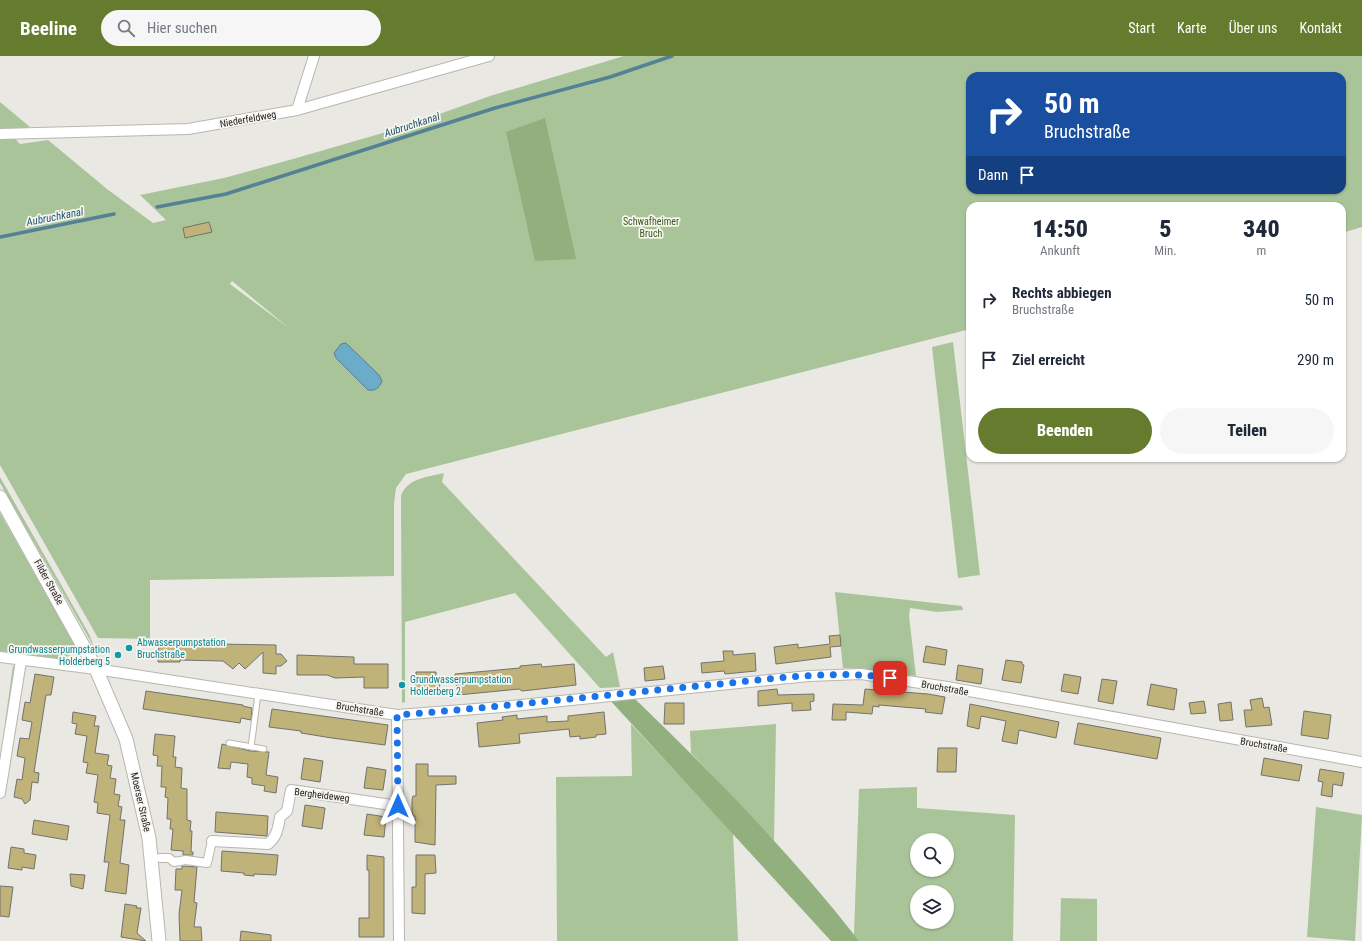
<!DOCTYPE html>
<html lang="de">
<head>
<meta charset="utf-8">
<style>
	body { margin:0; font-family:"Roboto Condensed",sans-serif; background:#f6f6f7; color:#1f2937; height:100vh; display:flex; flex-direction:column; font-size:15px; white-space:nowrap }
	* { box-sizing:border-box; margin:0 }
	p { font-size:13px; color:#747a83 }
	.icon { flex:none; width:22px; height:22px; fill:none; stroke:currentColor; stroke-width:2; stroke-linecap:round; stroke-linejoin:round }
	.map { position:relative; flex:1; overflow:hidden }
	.side { position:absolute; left:966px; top:146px; width:380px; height:260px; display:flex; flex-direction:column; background:#fff; border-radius:12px; box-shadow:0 1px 3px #0004 }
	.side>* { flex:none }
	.guide { position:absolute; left:966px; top:16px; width:380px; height:122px; border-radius:12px; box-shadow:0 1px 3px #0004; background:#1a4fa0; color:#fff; overflow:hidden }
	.tools { position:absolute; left:910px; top:777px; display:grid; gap:8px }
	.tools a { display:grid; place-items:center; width:44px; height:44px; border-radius:50%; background:#fff; box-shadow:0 1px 3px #0004; font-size:20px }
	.pin { position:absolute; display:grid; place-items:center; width:34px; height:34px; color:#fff; margin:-17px; border-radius:8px; box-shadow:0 2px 6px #0006 }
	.me { position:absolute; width:44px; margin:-22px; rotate:0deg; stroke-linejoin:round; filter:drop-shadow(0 0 3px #0008) }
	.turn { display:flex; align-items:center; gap:14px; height:84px; padding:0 12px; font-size:18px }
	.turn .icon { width:52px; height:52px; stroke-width:2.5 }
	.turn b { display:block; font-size:28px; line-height:34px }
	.then { display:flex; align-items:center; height:38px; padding:0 12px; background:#0003; gap:8px; font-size:15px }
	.eta { display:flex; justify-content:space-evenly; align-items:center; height:68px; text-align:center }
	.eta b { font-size:24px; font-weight:800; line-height:28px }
	.primary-button { display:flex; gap:8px; margin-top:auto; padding:8px 12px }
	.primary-button a { flex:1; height:46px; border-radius:24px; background:#657b2d; color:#fff; font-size:16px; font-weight:800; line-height:46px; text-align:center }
	.primary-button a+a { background:#f6f6f7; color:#1f2937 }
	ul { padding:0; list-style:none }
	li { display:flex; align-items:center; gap:12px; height:60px; padding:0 12px }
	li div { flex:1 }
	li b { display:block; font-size:15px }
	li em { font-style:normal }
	header { display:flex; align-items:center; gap:24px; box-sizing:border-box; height:56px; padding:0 20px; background:#657b2d; color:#fff }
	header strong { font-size:19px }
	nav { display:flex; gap:22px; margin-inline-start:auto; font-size:14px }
	.search { width:280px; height:36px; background:#f6f6f7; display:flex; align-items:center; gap:10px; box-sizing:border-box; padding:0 14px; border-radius:22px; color:#747a83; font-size:15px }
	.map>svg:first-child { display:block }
</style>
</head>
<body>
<header>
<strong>Beeline</strong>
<div class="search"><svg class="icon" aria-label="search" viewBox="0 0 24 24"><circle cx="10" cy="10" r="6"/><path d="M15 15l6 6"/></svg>Hier suchen</div>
<nav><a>Start</a><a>Karte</a><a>Über uns</a><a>Kontakt</a></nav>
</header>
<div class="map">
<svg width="1362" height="885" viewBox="0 0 1362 885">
	<rect width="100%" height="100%" fill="#e9e8e2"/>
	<path fill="#a9c499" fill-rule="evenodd" d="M624,0H1362V171L1342,177V150H970V273L406,418L396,432L394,447V520L150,524V583L98,582L0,409V46L30,71L9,76L20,88L48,84L107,133L153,167L166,164L140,139L224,122L293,103L400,72L490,40ZM970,20H1342V134H970ZM232,225L289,272L230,228Z
		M953,286L980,519L958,522L932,291Z
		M444,417L442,426L606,601L613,596L620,631L600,632L515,537L405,566V646L402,647L401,440C407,422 428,421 444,417Z
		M0,421L89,578L95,593L0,427Z
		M0,457L75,589L71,599L57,604L0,597Z
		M835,536L962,550L963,554L937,556L910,552L909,560L916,620L858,612H843Z
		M13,609L14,612L6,667H5Z
		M631,668L733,777L738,885H557L556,721L632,720Z
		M776,668L774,785L691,697L690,675Z
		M917,731V752L1015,759L1013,885H859L854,879L859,733ZM917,784H947V814H917ZM917,836H947V866H917Z
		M1316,751L1362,759L1355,885L1307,881Z
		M1061,842L1097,843V885H1060Z"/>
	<path fill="#91b07e" d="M545,62L576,203L535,205L506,76Z
		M633,641C713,718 791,798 859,885H831L608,642Z"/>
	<path fill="#6cacc9" stroke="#548195" d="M346,287L379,319L382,325C379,332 376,335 368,334L336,302L334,297L341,288Z"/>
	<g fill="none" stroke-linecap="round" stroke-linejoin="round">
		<path stroke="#548195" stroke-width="3.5" d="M157,151L226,138L495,52L610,21L672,0
			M0,181L114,158"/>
	</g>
	<path fill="#bfb379" stroke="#73726d" d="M209,166L212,176L185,182L183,172Z
		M840,579L841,590L830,591L831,601L776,608L774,591L798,588V592L830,588L829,580Z
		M159,584L216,586V588L276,589V598H281L287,605L281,610H276V618L263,617V596L245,613L239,607L233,613L223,605L180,604V606H158Z
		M926,590L947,594L945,609L923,606Z
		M723,595H733V599L755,597L756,615L725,618L724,615L702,617L701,607L724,605Z
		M297,599L354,601V608H388V632H364V621L335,622L327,619H297Z
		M1006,604L1022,606V608L1024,609L1021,627L1002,624Z
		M541,608L542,611L574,608L576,629L522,635L519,633L458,639L455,618L520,612V610Z
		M958,609L983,613L981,628L956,624Z
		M663,610L665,623L645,625L644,612Z
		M416,616H436V624H440L439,637H416Z
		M35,618L54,621L51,639H46L34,716L39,717L38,727L32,726L30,744L25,748L22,743L14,741L17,723L22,724L25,702L17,700L20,682L29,683L32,666L22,664L25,646L30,647Z
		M1064,618L1081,621L1078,638L1061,635Z
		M1102,623L1117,625L1113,648L1098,645Z
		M1151,628L1177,633L1174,654L1147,649Z
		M777,633L778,639L814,638V645L810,646L811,654L792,655V647L758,650V635Z
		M865,633L928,638L945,641L942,658L925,656L926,653L879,649V651L873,650L872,658L846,656V664H832L833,648L863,649Z
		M146,635L243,649V650L252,652L251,664L241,662L240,667L143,653Z
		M1262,642L1264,652L1269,651L1272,669L1246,671L1244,654H1252L1250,644Z
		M1204,645L1206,657L1191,658L1189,647Z
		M1231,646L1233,664L1220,665L1218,648Z
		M665,647H684V668H664Z
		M970,648L1059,666L1056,682L1019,674L1017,688L1002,685L1006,665L981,660L979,673L967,670Z
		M272,653L388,669L385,689L332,682L301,677V675L269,671Z
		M1304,655L1331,659L1328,683L1301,679Z
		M73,656L96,660L94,670H99L95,697L109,699L107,709L112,710L110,722L116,723L114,738L120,739L118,750L122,751L120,764H125L120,807L129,809L126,838L105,835L109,806H104L110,759L97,757L98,747L94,746L98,719L86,717L88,707L83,706L87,680L75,678L77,668L72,667Z
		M604,656L606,678L596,679V681L580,683V680L570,681L569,673L519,678L520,687L479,691L477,667L503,664L502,661L517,659V663L547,660V666L568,665V660Z
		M1078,667L1161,682L1157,703L1074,688Z
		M155,678L175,680L173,701H176L175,711L182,712L181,732L187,733V764L191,765L190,775H192L191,796H193V799H183V795L171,794L173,773H170L171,763H167L168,742L165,741L166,731H161L162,710H157L158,700L153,699Z
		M222,688L250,695L269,696L266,719L278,721L276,737L264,735L265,730L252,728V722L247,721L248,708L231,706L230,713L218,712Z
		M938,692H957L956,716H937Z
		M304,702L323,705L320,726L301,723Z
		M1264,702L1302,709L1299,725L1261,719Z
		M416,708H428V720H456V728L436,729L435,789L415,786V760H413L412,755V744L413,740H416Z
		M367,711L386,714L383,734L364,732Z
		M1320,713L1344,717L1342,730L1333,728L1332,741L1321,739L1323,726L1318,725Z
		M305,749L325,752L322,773L302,770Z
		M216,756L268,760L267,780L215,776Z
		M367,758L386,761L384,781L364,779Z
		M34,764L69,770L67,784L32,778Z
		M11,791L24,793V797L36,799L34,813L22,811V814L8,812Z
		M222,795L278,799L276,819L254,818V820L244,819V817L221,815Z
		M367,799L384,801V881H359V862H369V814H367Z
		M416,799H435L436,817L425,818V858L412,857V831H416Z
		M182,810L197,811L194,846L197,847L194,871H201L202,885H180L179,858L182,834H175L176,813H182Z
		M70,818L85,819L83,833L71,830Z
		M0,830L13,831L9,861L0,860Z
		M125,848L137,850L136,852H141L137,877L146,885L121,881Z
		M241,875L271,879V885H240Z"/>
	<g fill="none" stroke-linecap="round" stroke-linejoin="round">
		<defs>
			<path id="service" d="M229,687L264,693
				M251,691L258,638"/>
			<path id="pedestrian" d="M160,802H169L174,806L186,804L207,807L212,785"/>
			<path id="minor" d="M297,54L314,0
				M0,78L188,73L297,54L489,0
				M0,601L96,613L397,659L502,651L809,620L861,618L947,631L1362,706
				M397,659L399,885
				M0,737L21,605
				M212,785L268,788C277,781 278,772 280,761L287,755L291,734L398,750"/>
			<path id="tertiary" d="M0,441L96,613L126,683L149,782L159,885"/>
		</defs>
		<use href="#service" stroke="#b7b6b0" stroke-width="7"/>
		<use href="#pedestrian" stroke="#b7b6b0" stroke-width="10"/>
		<use href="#minor" stroke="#b7b6b0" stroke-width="12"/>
		<use href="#tertiary" stroke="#b7b6b0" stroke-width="15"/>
		<use href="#service" stroke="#fff" stroke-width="5"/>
		<use href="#pedestrian" stroke="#fff" stroke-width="8"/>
		<use href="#minor" stroke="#fff" stroke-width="10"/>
		<use href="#tertiary" stroke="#fff" stroke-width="13"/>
	</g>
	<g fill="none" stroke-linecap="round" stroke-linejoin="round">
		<path stroke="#1a73e8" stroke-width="7" stroke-dasharray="0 12.6" d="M398,750L397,659C501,651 605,639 708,629C768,624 830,613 890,622"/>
	</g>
	<g fill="#0f9aa8" stroke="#f6f5ef" stroke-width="1.5">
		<circle cx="129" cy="592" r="4"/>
		<circle cx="118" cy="599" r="4"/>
		<circle cx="402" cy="629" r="4"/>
	</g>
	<g text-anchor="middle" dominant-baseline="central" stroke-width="3.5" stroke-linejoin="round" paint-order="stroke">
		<g font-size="10" fill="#1d1d1b" stroke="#f6f5ef">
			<text transform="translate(248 63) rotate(-10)">Niederfeldweg</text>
			<text transform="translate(49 526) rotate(61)">Filder Straße</text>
			<text transform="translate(945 632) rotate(10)">Bruchstraße</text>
			<text transform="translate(360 653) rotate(9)">Bruchstraße</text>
			<text transform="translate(1264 689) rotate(10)">Bruchstraße</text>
			<text transform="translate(322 739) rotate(7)">Bergheideweg</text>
			<text transform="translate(141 746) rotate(77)">Moerser Straße</text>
		</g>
		<g font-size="10" fill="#365c15" stroke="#f6f5ef">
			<text x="651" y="165">Schwafheimer<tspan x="651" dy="12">Bruch</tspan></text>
		</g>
		<g font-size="10" fill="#0d838f" stroke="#f6f5ef" text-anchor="start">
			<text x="137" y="586">Abwasserpumpstation<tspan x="137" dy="12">Bruchstraße</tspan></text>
			<text x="110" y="593" text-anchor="end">Grundwasserpumpstation<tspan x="110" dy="12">Holderberg 5</tspan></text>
			<text x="410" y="623">Grundwasserpumpstation<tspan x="410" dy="12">Holderberg 2</tspan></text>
		</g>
		<g font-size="11" font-style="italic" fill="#23566c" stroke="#f6f5ef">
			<text transform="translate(412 69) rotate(-18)">Aubruchkanal</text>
			<text transform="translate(55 161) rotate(-11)">Aubruchkanal</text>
		</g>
	</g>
</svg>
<div class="tools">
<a><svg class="icon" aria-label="search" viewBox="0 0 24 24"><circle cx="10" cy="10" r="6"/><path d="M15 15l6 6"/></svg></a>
<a><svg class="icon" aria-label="layers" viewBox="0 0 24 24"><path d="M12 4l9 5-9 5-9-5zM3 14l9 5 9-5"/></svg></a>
</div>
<div class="pin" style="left:890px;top:622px;background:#d93025"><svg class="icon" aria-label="arrive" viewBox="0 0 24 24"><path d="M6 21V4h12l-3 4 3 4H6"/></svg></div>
<svg class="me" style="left:398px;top:750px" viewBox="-20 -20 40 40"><path d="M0-17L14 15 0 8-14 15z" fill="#1a73e8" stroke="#fff" stroke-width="4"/></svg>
<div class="guide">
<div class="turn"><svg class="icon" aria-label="right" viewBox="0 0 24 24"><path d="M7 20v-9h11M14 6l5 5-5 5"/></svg><div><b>50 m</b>Bruchstraße</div></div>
<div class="then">Dann<svg class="icon" aria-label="arrive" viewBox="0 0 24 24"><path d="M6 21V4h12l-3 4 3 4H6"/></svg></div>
</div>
<section class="side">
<div class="eta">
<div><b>14:50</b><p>Ankunft</p></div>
<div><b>5</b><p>Min.</p></div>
<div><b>340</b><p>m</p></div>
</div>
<ul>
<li><svg class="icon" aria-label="right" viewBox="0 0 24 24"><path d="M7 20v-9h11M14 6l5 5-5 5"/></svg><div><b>Rechts abbiegen</b><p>Bruchstraße</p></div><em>50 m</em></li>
<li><svg class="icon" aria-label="arrive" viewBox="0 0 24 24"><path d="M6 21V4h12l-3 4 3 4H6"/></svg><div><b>Ziel erreicht</b></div><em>290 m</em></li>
</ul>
<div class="primary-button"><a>Beenden</a><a>Teilen</a></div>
</section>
</div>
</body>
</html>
